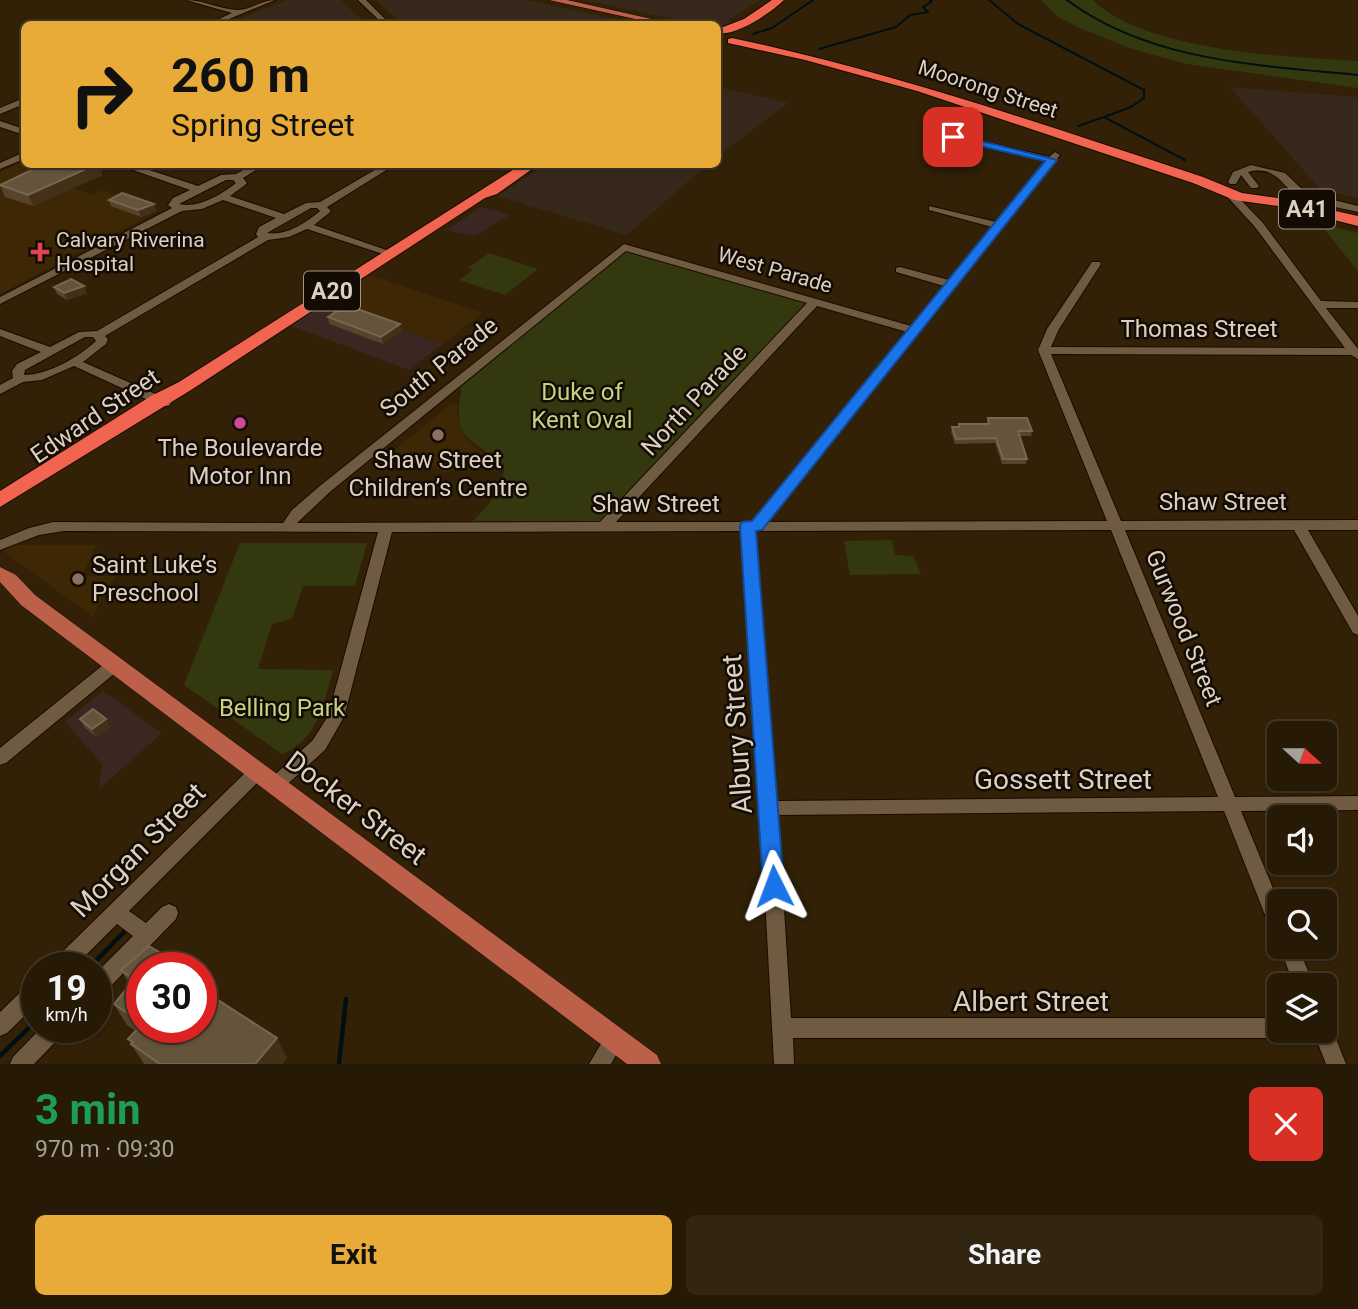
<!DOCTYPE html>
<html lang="en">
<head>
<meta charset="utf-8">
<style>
	body { margin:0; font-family:Roboto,sans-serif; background:#322613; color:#f1f3f6; height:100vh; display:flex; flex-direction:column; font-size:26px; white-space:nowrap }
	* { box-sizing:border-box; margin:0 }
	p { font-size:23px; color:#a4a09a }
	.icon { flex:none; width:38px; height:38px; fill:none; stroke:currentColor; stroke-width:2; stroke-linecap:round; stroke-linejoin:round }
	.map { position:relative; height:1064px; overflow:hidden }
	.sheet { display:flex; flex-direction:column; background:#261905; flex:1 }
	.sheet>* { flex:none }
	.hud { position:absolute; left:21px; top:21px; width:700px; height:147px; border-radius:10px; box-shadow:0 2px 5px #0004,0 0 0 2px #423827; background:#e8ab37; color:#111; overflow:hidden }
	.needle { width:46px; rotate:111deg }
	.buttons { position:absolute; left:1267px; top:721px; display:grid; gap:14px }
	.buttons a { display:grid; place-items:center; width:70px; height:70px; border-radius:10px; background:#261905; box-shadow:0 2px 5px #0004,0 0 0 2px #423827; font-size:35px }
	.speed { position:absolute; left:21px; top:952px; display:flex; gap:14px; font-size:35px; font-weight:700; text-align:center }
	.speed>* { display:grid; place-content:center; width:91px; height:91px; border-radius:50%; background:#261905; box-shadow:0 2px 5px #0004,0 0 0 2px #423827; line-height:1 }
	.speed small { font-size:18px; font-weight:400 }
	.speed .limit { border:10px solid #d22; background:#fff; color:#111 }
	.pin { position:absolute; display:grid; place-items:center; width:60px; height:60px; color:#fff; margin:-30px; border-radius:14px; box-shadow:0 4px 10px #0006 }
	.me { position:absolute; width:77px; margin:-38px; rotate:357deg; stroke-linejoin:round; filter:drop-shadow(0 0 5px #0008) }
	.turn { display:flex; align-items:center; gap:24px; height:147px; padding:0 35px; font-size:32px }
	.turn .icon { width:91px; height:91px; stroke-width:2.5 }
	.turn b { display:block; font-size:49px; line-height:60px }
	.round { display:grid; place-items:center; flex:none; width:74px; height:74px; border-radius:10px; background:#322613 }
	.overview { display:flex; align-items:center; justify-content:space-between; height:119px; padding:0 35px }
	h1 { font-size:42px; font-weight:700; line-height:52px; color:#1e9e55 }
	.cta { display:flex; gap:14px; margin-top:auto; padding:14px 35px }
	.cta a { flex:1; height:80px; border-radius:10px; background:#e8ab37; color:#111; font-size:28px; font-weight:700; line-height:80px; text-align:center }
	.cta a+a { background:#322613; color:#f1f3f6 }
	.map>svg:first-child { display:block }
</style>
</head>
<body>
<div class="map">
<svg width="1358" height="1064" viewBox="0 0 1358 1064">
	<rect width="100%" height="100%" fill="#322107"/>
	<path fill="#3a2721" d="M481,207L510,215L475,236L446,230Z
		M321,300L443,344L409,370L284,323Z
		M103,691L162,733L99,789L102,764L65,722Z"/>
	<path fill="#36291c" d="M287,0H341L366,24H227Z
		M376,0H526L639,24H402Z
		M583,0H760L728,20L732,22L718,28V24H698Z
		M718,87L788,103L718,156Z
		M1230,87L1358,97V198L1321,190Z
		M546,165V164L707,165L627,235L497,196Z"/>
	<path fill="#3d2705" d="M21,162L51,173L43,177L92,195L102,190L160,210L0,294V172Z
		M365,273L482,313L443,344L321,300Z
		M451,404H458L457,415L467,440L485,455L446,473L392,452Z
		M11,545H97L82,576H116L111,586H107L93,617L4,552Z"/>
	<path fill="#33380f" d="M1041,0H1093C1144,51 1287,57 1358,61V88L1186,64L1132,49L1080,28L1058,17Z
		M1320,224L1358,233V271Z
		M624,247L815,302L603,527L470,524C487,506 504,492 504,466C487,445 460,447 459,413C459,405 459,399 462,391L455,383Z
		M489,253L538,269L505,295L459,280L473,270L468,268Z
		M892,540L895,555L913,556L921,574L850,575L844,541Z
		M240,543H367L355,586H303L292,619L272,624L258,669L333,670C323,704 319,739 282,754L184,685Z"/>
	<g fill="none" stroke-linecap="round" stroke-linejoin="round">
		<path stroke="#001012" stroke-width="2" d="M989,0L1018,24L1144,90V98L1131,107L1104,117L1185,160
			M1067,0C1150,62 1259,65 1358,75
			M753,34L772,28L813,0
			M819,49L896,27L910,15L928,12L923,7L932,1L930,0
			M1078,126L1104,117"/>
		<path stroke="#001012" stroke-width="4.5" d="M89,968L125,931
			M0,1056L37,1020
			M339,1064L346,999"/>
		<defs>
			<path id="minor" d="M186,0C204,0 219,9 237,10C249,11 261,0 275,0L217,24H208L232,13Z
				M358,0H366L390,24H383Z
				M24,98V104L0,114V108Z
				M0,121L24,129V135L0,127Z
				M952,134L1049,157L1055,152L1060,155L768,522L1107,521L1038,350L1047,329L1092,262H1100L1101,264L1059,329L1051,347L1345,348L1255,227L1223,192L1231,190L1263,223L1321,301L1358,302V308H1326L1358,349V359L1351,355L1051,354L1121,521L1358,520V530H1308L1358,616V635L1353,633L1294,530H1125L1235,797L1358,796V810L1241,811L1279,903V934L1272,931L1269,925L1224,811L778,815L791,1018H1279V1031H1288L1286,1035L1279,1038H793L794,1064H774L757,750L741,531L392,532L344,717L325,750L281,790L275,792L269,790L266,785L269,780L313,740L328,716L378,532L64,531L39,535L0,550V540L29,528L53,522L283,523L292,510L321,485L624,244L911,326L944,286L896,272V268L900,267L949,280L992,227L929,210V206L996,222L1045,161L974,145L955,166H949V162L966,143L949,139V135ZM626,251L807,303L600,522L297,523L331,491ZM817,306L907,332L753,522H616ZM1111,530L1218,797L777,801L755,531Z
				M20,154H24V159L0,169V163Z
				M116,164H131L198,186L221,175L236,174L254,164H266L243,178L247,183L245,185L230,196L284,214L306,203L320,202L385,164H396L327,207L331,211L329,213L314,225L395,253L390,256L386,255L307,229L289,237L268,240L105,336L108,339L106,344L83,362L169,400L171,403L169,406H161L74,366L42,380L23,382L0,394V385L13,378L12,371L17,364L41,352L0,336V329L50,347L79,332L97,331L258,237L256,234L259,227L276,218L223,200L202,209L182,211L0,304V297L172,208L168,205L173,198L190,190ZM226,180H233L236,183C222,194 198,209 179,204ZM311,208H317L320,211C306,223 286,236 267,233ZM85,337H93L96,341C79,357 48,375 24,375L25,370Z
				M1251,165L1285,173L1306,193L1358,206V212C1344,208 1311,204 1299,197C1281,186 1277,165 1248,172L1259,186L1257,188H1251L1241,175L1236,184H1230L1228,182L1233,172Z
				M114,659L120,661L122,665L120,669L6,763L0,765V748L108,661Z
				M257,765L263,767L266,772L263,777L129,911L146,923L162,907L169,904L176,907L178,913L176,919L103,994L96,996V973L133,936L117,924L73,968H49L52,962L251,767Z
				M1279,945L1298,947L1314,985H1294Z
				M37,981V1004L7,1033L0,1036V1012L30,983Z
				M1325,1022L1330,1024L1346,1064H1326L1313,1031H1325Z
				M42,1027H66L63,1034L34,1064H10L13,1057Z
				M615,1029L622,1032L625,1039L611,1064H589L608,1032Z"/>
			<path id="major" d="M549,0H567L674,24H658Z
				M0,567L16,575L35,595L657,1055L661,1064H627L21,605L0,582Z"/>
			<path id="highway" d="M772,0H784C772,12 735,37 718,33V29L744,19Z
				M732,38C893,72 1047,126 1203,177L1242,193L1278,198L1358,216V226L1278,206L1234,200L1193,183L917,91L805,60L728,43V39Z
				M522,164H539L497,194L485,198L191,390L0,507V491L151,396L179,382Z"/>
		</defs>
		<use href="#minor" stroke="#1a0a00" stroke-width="2"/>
		<use href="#major" stroke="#1a0a00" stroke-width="1"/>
		<use href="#highway" stroke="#1a0a00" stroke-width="2"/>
		<use href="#minor" fill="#6f5b41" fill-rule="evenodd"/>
		<use href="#major" fill="#bc604a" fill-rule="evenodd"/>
		<use href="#highway" fill="#f06450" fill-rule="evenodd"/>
	</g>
	<path fill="#56442c" d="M40,164H101L103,170L101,171L102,175L33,206L5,197L0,185L40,166Z
		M109,200L154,204L156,211L141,217L111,206Z
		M54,287L87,293L67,300L57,294Z
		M328,317L400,324L401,331L383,344L329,324Z
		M988,418L1032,431L1031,436H1019L1027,459L1026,464H1002L995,443L955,444L951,432L952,427L987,424Z
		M80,719L110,727L96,737L84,727Z
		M142,968V1027L209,994L287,1058L282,1064H144L128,1039L136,1031L127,1025L114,1004L130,985L121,970Z"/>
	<path fill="#423017" d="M94,164H101L103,170L101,171L102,175L33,206L28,195Z
		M154,204L156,211L141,217L138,210Z
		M84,286L87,293L67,300L64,293Z
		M400,324L401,331L383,344L381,337Z
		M106,719L110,727L96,737L92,729Z
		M201,979L211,997L201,1000Z
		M277,1038L287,1058L282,1064H255Z"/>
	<path fill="#64543c" stroke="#776751" stroke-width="2" d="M44,164H97L28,195L0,185Z
		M122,193L154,204L138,210L109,200Z
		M71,279L84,286L64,293L54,287Z
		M346,305L400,324L381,337L328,317Z
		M988,418H1027L1032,431H1018L1027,459H1003L996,438L956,439L952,427H959V424H989Z
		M93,709L106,719L92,729L80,719Z
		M149,946L186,968H142V1023L114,1004L134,980L121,970Z
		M201,989L277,1038L255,1064H160L131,1044L133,1042L128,1039L142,1024V1027H201Z"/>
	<path fill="#1a73e8" stroke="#114b97" stroke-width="2" d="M953,134L1057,160L762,530L756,531L784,886L781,893L774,895L766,893L763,886L740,526L742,522L752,521L1045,161L949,139L947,137Z"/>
	<path fill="#e0444e" stroke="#140c04" stroke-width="2.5" d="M36.5 241.5h7v7h7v7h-7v7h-7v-7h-7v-7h7z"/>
	<circle fill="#d1479c" stroke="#140c04" stroke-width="2.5" cx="240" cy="423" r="7"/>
	<g fill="#8d6e63" stroke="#140c04" stroke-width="2.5">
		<circle cx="438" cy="435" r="7"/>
		<circle cx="78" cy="579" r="7"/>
	</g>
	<g text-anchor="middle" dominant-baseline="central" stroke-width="5" stroke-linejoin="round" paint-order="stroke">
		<g font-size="21" fill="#dbd0c1" stroke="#140c04">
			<text transform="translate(988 89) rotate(18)">Moorong Street</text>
			<text transform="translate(775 270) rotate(16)">West Parade</text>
		</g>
		<g font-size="21" fill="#dbd0c1" stroke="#140c04" text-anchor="start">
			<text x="56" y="240">Calvary Riverina<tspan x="56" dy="24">Hospital</tspan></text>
		</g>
		<g fill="#140c04" stroke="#9f9588" stroke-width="2">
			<rect x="1279" y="189.5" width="56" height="39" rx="5"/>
			<rect x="304" y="271.5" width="56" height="39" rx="5"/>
		</g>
		<g font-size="23" font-weight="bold" fill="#dbd0c1">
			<text x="1307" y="209">A41</text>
			<text x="332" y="291">A20</text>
		</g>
		<g font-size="24" fill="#dbd0c1" stroke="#140c04">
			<text x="1199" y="329">Thomas Street</text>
			<text transform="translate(439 367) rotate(-39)">South Parade</text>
			<text transform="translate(694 400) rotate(-47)">North Parade</text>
			<text transform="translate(95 416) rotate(-34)">Edward Street</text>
			<text x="1223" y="502">Shaw Street</text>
			<text x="656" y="504">Shaw Street</text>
			<text transform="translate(1184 628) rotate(68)">Gurwood Street</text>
		</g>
		<g font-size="24" fill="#c6d284" stroke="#140c04">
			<text x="582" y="392">Duke of<tspan x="582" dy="28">Kent Oval</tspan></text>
			<text x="282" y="708">Belling Park</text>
		</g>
		<g font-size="24" fill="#dbd0c1" stroke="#140c04">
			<text x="240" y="448">The Boulevarde<tspan x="240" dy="28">Motor Inn</tspan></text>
			<text x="438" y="460">Shaw Street<tspan x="438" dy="28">Children’s Centre</tspan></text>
			<text x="92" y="565" text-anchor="start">Saint Luke’s<tspan x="92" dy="28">Preschool</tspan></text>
		</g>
		<g font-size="28" fill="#dbd0c1" stroke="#140c04">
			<text transform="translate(737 734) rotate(-94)">Albury Street</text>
			<text x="1063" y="779">Gossett Street</text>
			<text transform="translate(356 808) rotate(37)">Docker Street</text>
			<text transform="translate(138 850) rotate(-45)">Morgan Street</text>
			<text x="1031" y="1001">Albert Street</text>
		</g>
	</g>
</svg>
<div class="buttons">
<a><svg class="needle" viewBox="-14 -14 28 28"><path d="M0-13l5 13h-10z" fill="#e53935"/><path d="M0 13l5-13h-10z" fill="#a4a09a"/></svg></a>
<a><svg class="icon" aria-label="sound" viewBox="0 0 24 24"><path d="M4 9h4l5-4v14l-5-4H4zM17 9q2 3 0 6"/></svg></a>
<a><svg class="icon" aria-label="search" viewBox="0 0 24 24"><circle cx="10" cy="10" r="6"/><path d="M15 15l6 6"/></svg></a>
<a><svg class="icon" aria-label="layers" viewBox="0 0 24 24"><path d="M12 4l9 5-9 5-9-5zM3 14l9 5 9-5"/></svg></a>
</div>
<div class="speed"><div>19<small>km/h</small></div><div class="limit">30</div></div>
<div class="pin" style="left:953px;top:137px;background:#d93025"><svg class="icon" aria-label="arrive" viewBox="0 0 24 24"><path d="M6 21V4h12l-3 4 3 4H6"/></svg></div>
<svg class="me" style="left:774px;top:886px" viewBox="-20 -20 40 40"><path d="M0-17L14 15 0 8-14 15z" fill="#1a73e8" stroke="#fff" stroke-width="4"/></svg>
<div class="hud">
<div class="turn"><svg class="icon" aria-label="right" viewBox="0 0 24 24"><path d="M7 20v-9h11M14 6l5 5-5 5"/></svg><div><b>260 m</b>Spring Street</div></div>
</div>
</div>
<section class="sheet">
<div class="overview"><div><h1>3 min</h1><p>970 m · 09:30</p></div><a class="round" style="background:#d93025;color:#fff"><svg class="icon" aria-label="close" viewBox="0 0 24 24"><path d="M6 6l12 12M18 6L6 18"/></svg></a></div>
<div class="cta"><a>Exit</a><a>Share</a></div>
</section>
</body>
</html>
